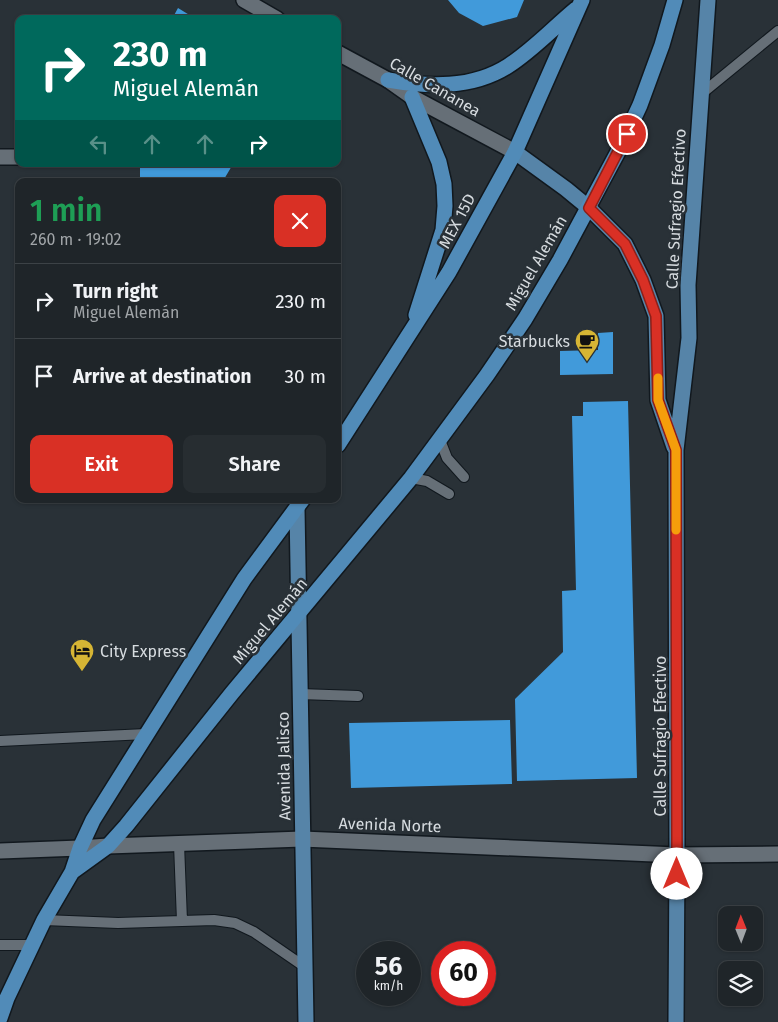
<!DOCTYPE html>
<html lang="en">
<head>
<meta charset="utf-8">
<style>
	body { margin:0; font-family:"Fira Sans",sans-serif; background:#272d31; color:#f1f3f6; height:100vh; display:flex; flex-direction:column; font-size:19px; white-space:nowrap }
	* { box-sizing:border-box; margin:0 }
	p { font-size:16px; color:#a1a5a8 }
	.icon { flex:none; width:28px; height:28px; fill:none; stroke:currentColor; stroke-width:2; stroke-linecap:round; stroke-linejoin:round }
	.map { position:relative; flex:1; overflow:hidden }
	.drawer { position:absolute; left:15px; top:178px; width:326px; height:325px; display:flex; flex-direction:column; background:#1f2529; border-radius:10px; box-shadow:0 1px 4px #0004,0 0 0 1px #3c4246 }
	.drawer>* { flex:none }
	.guide { position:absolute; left:15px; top:15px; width:326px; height:152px; border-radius:10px; box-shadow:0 1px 4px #0004,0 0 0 1px #3c4246; background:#00695c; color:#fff; overflow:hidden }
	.needle { width:32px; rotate:359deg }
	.buttons { position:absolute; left:718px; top:906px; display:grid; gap:10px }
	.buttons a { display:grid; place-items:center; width:45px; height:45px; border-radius:10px; background:#1f2529; box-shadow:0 1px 4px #0004,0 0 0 1px #3c4246; font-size:25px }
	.speed { position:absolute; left:356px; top:941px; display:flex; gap:10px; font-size:25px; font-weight:700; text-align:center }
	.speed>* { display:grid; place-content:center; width:65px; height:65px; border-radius:50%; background:#1f2529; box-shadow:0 1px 4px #0004,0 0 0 1px #3c4246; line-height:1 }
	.speed small { font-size:12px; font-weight:400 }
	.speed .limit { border:8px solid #d22; background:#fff; color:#111 }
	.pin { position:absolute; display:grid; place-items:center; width:42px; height:42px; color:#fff; margin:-21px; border:2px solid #fff; border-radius:50%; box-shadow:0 1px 5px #0007 }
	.me { position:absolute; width:55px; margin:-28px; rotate:0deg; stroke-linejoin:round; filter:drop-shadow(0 0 4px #0008) }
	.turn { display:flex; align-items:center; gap:18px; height:105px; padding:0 15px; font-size:22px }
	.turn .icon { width:65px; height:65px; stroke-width:2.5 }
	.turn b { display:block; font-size:35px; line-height:42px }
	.lanes { display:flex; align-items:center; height:48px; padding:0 15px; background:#0003; justify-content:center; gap:25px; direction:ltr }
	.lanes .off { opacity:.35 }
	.round { display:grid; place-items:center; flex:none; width:52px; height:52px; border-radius:10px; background:#272d31 }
	.overview { display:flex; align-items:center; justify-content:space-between; height:85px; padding:0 15px }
	h1 { font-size:30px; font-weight:600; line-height:38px; color:#1e9e55 }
	.button { display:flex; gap:10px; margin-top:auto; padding:10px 15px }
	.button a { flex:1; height:58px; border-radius:10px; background:#d93025; color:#fff; font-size:20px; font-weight:600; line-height:58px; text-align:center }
	.button a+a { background:#272d31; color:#f1f3f6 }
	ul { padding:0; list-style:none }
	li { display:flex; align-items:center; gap:15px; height:75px; padding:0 15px; border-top:1px solid #3c4246 }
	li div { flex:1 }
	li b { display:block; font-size:19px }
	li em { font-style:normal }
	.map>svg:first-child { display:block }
</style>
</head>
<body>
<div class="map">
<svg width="778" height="1022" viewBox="0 0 778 1022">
	<rect width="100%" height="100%" fill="#293137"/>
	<path fill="#419ada" d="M448,0H524L517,17L483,26L459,13Z
		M178,8L196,19H172Z
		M140,164H233L223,181H140Z
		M613,332V374L560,375V351L598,350V333Z
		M628,401L637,778L517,781L515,699L563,652L562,591L576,590L572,416H583V402Z
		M510,720L512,784L351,788L349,723Z"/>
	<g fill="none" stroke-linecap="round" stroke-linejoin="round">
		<defs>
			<path id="service" d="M700,95L778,31
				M440,440L447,458L464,477
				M411,478L427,481L449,494
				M300,694L358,696
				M0,741L146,734
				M179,844L182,921
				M44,920L118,923L214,920L235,923L254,932L305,967
				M0,945H32"/>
			<path id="minor" d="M0,157H19
				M0,851L80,848"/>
			<path id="tertiary" d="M80,848L108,846L302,839L677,855L778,854"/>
			<path id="secondary" d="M244,0L277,19
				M338,53L388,80L412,97L515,152"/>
			<path id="primary" d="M515,152L566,189L589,208L625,244L643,280L656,316L658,400L674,447
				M297,509L306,1022
				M676,1022L677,855L676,450L689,338L688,285L708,0"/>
			<path id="trunk" d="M388,80C428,87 472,89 508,66C533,50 553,28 576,9
				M412,97L439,162L444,184L445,206L443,230L416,315
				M338,445L449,272L515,152L582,0
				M72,872L108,846L126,826L232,693L411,478L487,375L525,319L560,260L620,148L640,105L662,45L675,0
				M0,1018L7,998L44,920L72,872L80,848L93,820L244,579L303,499"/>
		</defs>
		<use href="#service" stroke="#11181e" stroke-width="12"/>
		<use href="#minor" stroke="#11181e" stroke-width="18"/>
		<use href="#tertiary" stroke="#11181e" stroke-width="18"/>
		<use href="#secondary" stroke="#11181e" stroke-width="18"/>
		<use href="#primary" stroke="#11181e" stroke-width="18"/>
		<use href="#trunk" stroke="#11181e" stroke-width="18"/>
		<use href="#service" stroke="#666f77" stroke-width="10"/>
		<use href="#minor" stroke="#666f77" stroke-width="15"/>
		<use href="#tertiary" stroke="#666f77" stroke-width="15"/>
		<use href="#secondary" stroke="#666f77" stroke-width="15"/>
		<use href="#primary" stroke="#5684a8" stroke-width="15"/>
		<use href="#trunk" stroke="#518bb8" stroke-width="15"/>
	</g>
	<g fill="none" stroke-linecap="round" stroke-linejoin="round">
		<defs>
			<path id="route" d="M627,134L589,208L625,244L643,280L656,316L658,400L676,450L677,874"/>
		</defs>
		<use href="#route" stroke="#8d1f18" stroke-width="12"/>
		<use href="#route" stroke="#d93025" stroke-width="9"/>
		<path stroke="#f59e0b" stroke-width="9" d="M658,378V400L676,450V530"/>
	</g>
	<defs>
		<symbol id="cafe-pin" viewBox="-11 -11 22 30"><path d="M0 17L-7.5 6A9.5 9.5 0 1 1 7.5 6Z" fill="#d6b534" stroke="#293137"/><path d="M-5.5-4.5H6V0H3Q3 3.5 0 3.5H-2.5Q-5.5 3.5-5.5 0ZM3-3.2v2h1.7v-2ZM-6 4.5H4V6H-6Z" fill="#111"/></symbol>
		<symbol id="hotel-pin" viewBox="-11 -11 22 30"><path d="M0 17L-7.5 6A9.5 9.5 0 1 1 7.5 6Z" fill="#d6b534" stroke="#293137"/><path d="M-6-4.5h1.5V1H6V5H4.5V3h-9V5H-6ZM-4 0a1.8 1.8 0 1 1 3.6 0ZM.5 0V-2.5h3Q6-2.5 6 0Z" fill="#111"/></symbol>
	</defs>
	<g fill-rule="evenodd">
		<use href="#cafe-pin" x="573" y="327" width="28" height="38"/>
		<use href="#hotel-pin" x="68" y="637" width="28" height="38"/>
	</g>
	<g text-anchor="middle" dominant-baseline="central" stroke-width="5" stroke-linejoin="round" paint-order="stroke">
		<g font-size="16" fill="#d7dce0" stroke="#293137">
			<text transform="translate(435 87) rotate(30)">Calle Cananea</text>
			<text transform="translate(676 209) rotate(-87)">Calle Sufragio Efectivo</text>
			<text transform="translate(457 221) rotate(-62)">MEX 15D</text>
			<text transform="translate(536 263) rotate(-60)">Miguel Alemán</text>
			<text transform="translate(270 621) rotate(-50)">Miguel Alemán</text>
			<text transform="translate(660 736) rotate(-90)">Calle Sufragio Efectivo</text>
			<text transform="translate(284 766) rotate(-91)">Avenida Jalisco</text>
			<text transform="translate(390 825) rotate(2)">Avenida Norte</text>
		</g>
		<g font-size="16" fill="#d7dce0" stroke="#293137" text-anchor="end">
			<text x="570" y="341">Starbucks</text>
			<text x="100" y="651" text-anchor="start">City Express</text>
		</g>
	</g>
</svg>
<div class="buttons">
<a><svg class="needle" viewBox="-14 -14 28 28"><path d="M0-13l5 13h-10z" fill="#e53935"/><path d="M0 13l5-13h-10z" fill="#a1a5a8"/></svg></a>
<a><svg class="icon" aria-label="layers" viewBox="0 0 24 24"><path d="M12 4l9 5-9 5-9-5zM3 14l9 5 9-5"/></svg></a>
</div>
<div class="speed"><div>56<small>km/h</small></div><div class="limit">60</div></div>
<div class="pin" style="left:627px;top:134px;background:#d93025"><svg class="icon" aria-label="arrive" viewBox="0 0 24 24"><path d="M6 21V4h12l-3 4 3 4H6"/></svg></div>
<svg class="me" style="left:677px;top:874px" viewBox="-20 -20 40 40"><circle r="19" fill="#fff"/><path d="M0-13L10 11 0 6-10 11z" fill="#d93025"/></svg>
<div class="guide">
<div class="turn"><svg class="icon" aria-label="right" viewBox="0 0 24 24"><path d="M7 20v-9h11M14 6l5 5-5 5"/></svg><div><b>230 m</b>Miguel Alemán</div></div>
<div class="lanes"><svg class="icon off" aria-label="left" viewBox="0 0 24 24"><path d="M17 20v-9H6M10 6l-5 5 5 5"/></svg><svg class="icon off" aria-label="ahead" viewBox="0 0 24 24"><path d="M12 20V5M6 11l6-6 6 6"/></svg><svg class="icon off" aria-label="ahead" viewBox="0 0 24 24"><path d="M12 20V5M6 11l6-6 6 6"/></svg><svg class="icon" aria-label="right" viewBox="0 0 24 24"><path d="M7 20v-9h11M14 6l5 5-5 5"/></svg></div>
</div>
<section class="drawer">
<div class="overview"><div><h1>1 min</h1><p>260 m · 19:02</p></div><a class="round" style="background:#d93025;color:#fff"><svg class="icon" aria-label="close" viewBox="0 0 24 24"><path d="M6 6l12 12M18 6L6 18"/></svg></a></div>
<ul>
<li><svg class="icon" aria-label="right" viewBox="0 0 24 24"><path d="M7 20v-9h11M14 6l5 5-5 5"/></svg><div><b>Turn right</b><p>Miguel Alemán</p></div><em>230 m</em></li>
<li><svg class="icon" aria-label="arrive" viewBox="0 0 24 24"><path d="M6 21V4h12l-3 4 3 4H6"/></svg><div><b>Arrive at destination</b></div><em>30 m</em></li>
</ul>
<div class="button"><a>Exit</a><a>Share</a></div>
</section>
</div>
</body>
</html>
